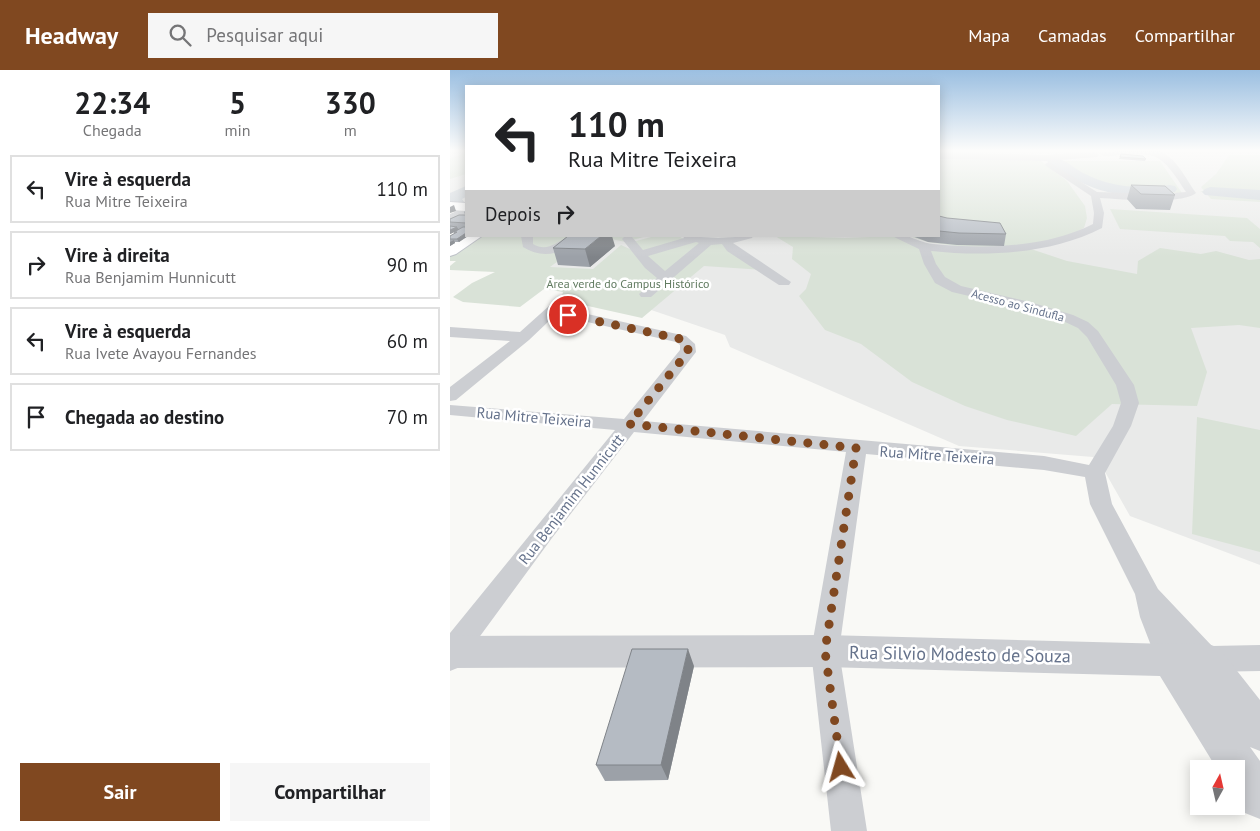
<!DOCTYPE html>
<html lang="pt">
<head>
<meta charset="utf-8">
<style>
	body { margin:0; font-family:"PT Sans",sans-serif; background:#f6f6f6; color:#202124; height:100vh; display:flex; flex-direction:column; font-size:19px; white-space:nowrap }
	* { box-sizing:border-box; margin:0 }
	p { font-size:16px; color:#757577 }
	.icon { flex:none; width:28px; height:28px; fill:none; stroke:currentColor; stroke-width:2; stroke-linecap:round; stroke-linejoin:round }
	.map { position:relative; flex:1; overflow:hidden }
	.side { display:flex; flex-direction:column; background:#fff; width:450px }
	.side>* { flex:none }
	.guide { position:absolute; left:15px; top:15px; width:475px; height:152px; border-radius:0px; box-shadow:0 2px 12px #0003; background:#fff; color:#202124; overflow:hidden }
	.needle { width:32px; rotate:8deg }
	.controls { position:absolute; left:740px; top:690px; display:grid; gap:10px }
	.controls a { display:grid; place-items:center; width:55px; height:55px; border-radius:0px; background:#fff; box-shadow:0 2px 12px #0003; font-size:25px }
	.pin { position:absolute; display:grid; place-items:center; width:42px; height:42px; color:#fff; margin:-21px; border:2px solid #fff; border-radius:50%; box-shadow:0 1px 5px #0007 }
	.me { position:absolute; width:55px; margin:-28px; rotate:352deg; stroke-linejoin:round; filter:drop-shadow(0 0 4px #0008) }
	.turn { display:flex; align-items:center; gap:18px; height:105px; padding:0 20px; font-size:22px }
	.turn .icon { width:65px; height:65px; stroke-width:2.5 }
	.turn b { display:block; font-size:35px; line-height:42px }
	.then { display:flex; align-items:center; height:48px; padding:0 20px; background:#0003; gap:10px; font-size:19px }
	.eta { display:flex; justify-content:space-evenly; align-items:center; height:85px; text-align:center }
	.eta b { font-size:30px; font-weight:600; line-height:35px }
	.action { display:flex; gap:10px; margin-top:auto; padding:10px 20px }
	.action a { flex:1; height:58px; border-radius:0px; background:#804820; color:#fff; font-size:20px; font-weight:600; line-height:58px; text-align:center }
	.action a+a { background:#f6f6f6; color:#202124 }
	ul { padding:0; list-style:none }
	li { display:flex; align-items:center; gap:15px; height:68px; margin:0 10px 8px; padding:0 10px; border:2px solid #e0e0e0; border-radius:0px }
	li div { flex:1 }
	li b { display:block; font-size:19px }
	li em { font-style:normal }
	header { display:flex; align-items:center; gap:30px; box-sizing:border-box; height:70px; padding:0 25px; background:#804820; color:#fff }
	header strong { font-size:24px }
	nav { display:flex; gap:28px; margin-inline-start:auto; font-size:18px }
	.search { width:350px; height:45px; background:#f6f6f6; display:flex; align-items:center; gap:12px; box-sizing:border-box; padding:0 18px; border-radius:0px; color:#757577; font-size:19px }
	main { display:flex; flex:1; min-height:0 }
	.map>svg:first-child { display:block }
</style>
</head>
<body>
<header>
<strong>Headway</strong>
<div class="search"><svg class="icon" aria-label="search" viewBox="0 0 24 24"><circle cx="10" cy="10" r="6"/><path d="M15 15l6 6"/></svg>Pesquisar aqui</div>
<nav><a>Mapa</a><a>Camadas</a><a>Compartilhar</a></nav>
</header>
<main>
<section class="side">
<div class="eta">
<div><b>22:34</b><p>Chegada</p></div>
<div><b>5</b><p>min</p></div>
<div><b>330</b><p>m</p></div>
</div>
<ul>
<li><svg class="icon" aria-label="left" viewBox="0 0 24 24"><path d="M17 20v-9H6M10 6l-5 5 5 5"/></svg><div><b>Vire à esquerda</b><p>Rua Mitre Teixeira</p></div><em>110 m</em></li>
<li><svg class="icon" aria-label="right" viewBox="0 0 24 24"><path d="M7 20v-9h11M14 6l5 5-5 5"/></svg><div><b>Vire à direita</b><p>Rua Benjamim Hunnicutt</p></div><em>90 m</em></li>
<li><svg class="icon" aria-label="left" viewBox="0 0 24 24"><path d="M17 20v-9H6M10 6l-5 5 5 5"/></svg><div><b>Vire à esquerda</b><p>Rua Ivete Avayou Fernandes</p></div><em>60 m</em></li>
<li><svg class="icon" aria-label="arrive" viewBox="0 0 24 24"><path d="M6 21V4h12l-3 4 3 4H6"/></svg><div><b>Chegada ao destino</b></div><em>70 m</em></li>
</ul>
<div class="action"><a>Sair</a><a>Compartilhar</a></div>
</section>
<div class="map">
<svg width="810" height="761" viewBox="0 0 810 761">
	<rect width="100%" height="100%" fill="#f9f9f6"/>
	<path fill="#e9eae9" d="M0,81H16V132L0,135Z
		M489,81H810V495L680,446L650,393L643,387L509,376L280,277L275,265L12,176L28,166H489Z"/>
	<path fill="#d9e2d7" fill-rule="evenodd" d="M16,83V104L0,109V88Z
		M779,85H810V132L761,129L757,124L750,121H754L751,117L766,104Z
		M489,89L591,91L617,111L635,136L637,148L634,158L616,167L578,178L617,191L687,204L688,191L710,178L751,184L766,181L799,190L810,189V258L789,255L741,258L757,302L747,336L662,334L626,366L557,350L515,336L462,312L411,274L375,260L349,226L356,219L361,204L342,189L343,177L325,166L395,168L444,166L486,176H505L478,172L459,166H489Z
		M603,91H710L732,123L722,124L664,122L621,108Z
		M660,139L797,148L810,159V178L803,172L780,171L775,166L670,159Z
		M32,166H197L183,170L186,171L205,166H229C242,177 257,169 271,173C282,176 304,193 315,200L254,196L192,248L111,230L113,222L94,219L70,237L13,232L3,227L22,213L45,202L0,200V196L6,191H0V185ZM156,168L176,172L191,184L171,175L143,199L100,197L126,178Z
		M747,347L810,360V482L742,464Z"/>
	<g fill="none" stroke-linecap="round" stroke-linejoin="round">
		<path fill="#c9d0d7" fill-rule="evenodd" d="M603,86C614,89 624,98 633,103C662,118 689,119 720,115L725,116L727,119L725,122L720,123C670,131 639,121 598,93L597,90L598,87Z
			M16,116V127L12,129L14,132L12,135L0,139V123Z
			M760,117L810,120V130L755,125L752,122L755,119Z"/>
		<defs>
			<path id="secondary" d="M0,132L16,133V141L0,140Z
				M16,165V166H32L6,184L0,186V174Z"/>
		</defs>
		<use href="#secondary" stroke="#bdc0c7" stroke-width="2"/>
		<path fill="#ccced2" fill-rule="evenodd" d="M672,81C683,81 698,78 709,81C726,87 736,109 746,123C732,135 670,129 650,128L654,143L652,158C601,184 537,187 481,181L486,194L495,207L511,216L580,232L623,245L638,252L648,261L684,315L689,333L681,356L655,403L662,434L708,519L762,576L810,575V601L756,602L746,598L730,580L734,590L730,599L720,603L710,599L690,547L685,524L640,434L635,407L594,400L416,384L389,581L417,761H381L361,581L396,382L184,362L102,468L14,588L10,597L0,601V563L165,360L0,345V335L174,349L230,280V275L226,272L124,249L99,251L79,270L6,330L0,331V317L60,271L0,267V257L70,262L99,236H109L110,241H124L236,266L245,274L246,282L193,351L594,386L639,395L663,356L671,333L666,315L637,267L628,258L613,251L571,238L502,222L485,213L474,194L469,179L442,166C446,166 453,165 457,166C466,169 473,173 483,174C535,179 596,178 643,154L644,143L641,126L596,96L595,94L599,92L647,122L711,124L736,122C707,76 704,84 654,86L650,84L654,82Z
			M16,137V144L0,151V144Z
			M71,166H83V174C97,182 105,173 118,167C121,165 127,166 130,166C116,184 93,190 73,177Z
			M233,166L268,168L303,166L302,168L283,173L341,212L339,215H329L277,181L272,174L261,175L201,227H191L189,224L207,208L195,198L172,169L175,166L182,167L193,180L234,168ZM246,172L249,173L215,201L198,186Z"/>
		<path fill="#ccced2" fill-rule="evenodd" d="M644,82L649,85L647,87L597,91L489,89V83L597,85Z
			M375,565L720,574L756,573L769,578L810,630V681L800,677L810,691V749L795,743L786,729V699H767L710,606L375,597L0,598V566Z"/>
		<use href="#secondary" fill="#fff" fill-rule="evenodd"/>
	</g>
	<path fill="#9ca1a8" d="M671,84L696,89L695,91L669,89Z
		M681,115L725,125L720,140L686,139L677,129Z
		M16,140V166H18L9,172H5V173L0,176V166L4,164V162L0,164V149L15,145L14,142Z
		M489,146L556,164L554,176L507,175L478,172L462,166H489Z
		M165,176L140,197L108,195L103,178Z
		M244,596L218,710L155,711L146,695Z"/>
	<path fill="#7f8388" d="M4,135L6,141L0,143V137Z
		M7,157L9,160L0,164V160Z
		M16,163V166H18L9,172L7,169Z
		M151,166H162L165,176L140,197L135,179Z
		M4,170L5,173L0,176V172Z
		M238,579L244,596L218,710L211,695Z"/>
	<path fill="#b5bbc3" stroke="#7f8388" d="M671,84L693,86L696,89L670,87Z
		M681,115L715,116L725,125L691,124Z
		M9,145H16V153L0,152V149Z
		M489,146L497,148L550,153L556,164L509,163L489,161Z
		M0,156L7,157L0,160Z
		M13,157H16V163L7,169H0V166L7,162H4Z
		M118,166H151L135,179L103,178Z
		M182,579H238L211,695H146Z"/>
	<linearGradient id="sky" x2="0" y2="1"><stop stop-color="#9bbfe1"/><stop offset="0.43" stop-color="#fcfcfb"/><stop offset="1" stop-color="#fcfcfb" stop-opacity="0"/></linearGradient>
	<rect width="810" height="187" fill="url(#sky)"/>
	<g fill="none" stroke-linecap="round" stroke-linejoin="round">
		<path stroke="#804820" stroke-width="9" stroke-dasharray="0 16.2" d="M118,245L231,269L238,274V282L179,354L406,378L375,581L391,697"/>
	</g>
	<g text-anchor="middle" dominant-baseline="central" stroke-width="5" stroke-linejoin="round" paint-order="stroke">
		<g font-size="12" fill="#617b60" stroke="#fff">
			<text x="178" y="213">Área verde do Campus Histórico</text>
		</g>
		<g font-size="12" fill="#65728b" stroke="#fff">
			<text transform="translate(568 235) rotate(15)">Acesso ao Sindufla</text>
		</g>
		<g font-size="15" fill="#65728b" stroke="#fff">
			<text transform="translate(84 347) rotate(5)">Rua Mitre Teixeira</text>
			<text transform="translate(487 385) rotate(4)">Rua Mitre Teixeira</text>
			<text transform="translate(121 429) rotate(-52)">Rua Benjamim Hunnicutt</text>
		</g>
		<g font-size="18" fill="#65728b" stroke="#fff">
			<text transform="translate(510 584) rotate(1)">Rua Silvio Modesto de Souza</text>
		</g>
	</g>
</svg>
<div class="controls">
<a><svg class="needle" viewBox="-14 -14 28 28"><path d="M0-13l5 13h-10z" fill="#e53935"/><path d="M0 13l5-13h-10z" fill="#757577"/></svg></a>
</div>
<div class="pin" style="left:118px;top:245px;background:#d93025"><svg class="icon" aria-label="arrive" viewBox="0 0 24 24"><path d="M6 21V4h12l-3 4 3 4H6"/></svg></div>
<svg class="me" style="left:391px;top:697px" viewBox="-20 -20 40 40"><path d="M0-17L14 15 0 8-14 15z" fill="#804820" stroke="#fff" stroke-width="4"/></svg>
<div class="guide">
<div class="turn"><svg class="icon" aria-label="left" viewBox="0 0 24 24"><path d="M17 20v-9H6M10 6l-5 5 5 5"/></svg><div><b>110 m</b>Rua Mitre Teixeira</div></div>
<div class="then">Depois<svg class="icon" aria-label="right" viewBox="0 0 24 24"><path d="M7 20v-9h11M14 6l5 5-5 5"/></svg></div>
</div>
</div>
</main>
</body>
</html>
